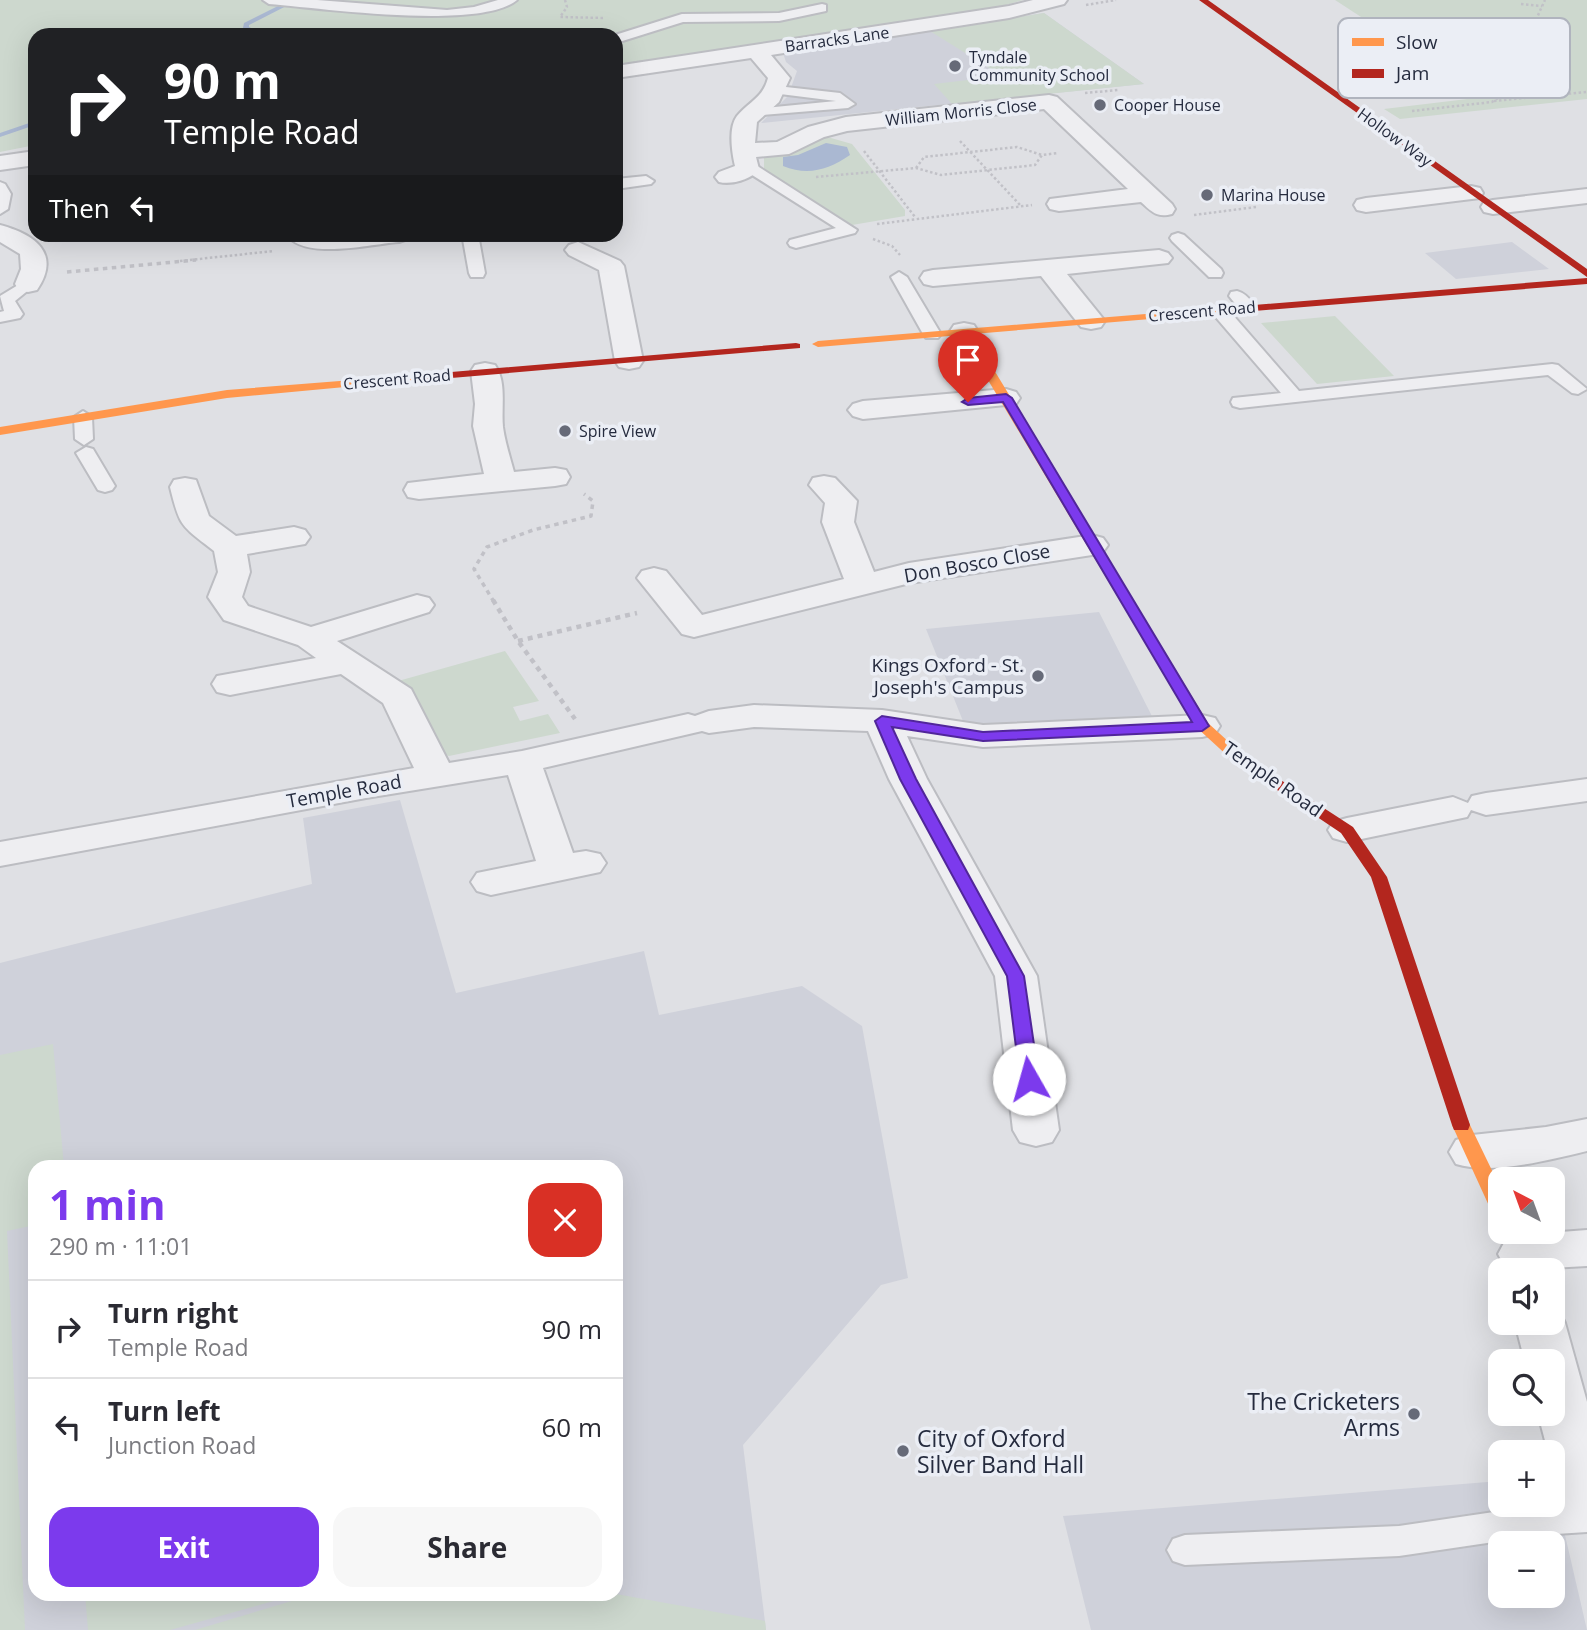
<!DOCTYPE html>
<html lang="en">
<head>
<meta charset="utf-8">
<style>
	body { margin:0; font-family:"Open Sans",sans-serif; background:#f7f7f7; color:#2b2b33; height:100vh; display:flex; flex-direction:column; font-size:26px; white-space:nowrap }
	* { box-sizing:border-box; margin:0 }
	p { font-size:23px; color:#7c7c81 }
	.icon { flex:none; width:38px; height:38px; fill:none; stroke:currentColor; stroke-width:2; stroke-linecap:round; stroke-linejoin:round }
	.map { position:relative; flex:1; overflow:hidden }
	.sheet { position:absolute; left:28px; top:1160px; width:595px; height:441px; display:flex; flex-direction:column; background:#fff; border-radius:21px; box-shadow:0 7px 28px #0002 }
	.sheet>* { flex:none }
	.top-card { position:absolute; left:28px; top:28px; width:595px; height:214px; border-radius:21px; box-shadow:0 7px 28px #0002; background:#202124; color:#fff; overflow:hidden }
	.needle { width:46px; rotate:319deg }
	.buttons { position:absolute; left:1488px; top:1167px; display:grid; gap:14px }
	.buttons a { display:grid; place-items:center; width:77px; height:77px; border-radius:14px; background:#fff; box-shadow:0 7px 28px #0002; font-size:35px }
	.pin { position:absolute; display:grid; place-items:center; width:60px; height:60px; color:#fff; margin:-72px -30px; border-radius:50% 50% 50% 0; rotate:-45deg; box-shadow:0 0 7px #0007 }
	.pin .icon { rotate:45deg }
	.me { position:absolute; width:77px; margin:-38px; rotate:353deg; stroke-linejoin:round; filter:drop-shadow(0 0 5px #0008) }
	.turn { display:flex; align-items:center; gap:24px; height:147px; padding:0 21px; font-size:32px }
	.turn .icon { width:91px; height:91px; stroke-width:2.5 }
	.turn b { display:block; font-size:49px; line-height:60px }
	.then { display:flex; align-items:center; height:66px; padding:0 21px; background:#0003; gap:14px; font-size:26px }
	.round { display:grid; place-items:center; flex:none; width:74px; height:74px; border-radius:21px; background:#f7f7f7 }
	.head { display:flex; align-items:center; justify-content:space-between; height:119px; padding:0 21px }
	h1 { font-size:42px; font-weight:700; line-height:52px; color:#7c3aed }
	.button { display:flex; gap:14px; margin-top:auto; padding:14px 21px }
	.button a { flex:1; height:80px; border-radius:21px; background:#7c3aed; color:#fff; font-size:28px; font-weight:700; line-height:80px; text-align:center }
	.button a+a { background:#f7f7f7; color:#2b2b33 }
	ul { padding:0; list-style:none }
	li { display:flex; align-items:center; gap:21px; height:98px; padding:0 21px; border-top:2px solid #e1e1e2 }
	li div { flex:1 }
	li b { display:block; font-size:26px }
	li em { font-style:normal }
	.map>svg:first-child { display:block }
</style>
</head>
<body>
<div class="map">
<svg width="1587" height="1630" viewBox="0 0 1587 1630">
	<rect width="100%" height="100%" fill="#dfe0e4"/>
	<path fill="#cfd1da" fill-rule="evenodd" d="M1044,13L1144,84L761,123L788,96L797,71L786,62L783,53Z
		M1512,242L1549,269L1456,279L1425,253Z
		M1099,612L1156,724L967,731L926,629Z
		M400,800L456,993L644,951L659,1015L802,986L862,1026L908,1278L881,1285L743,1445L766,1630H0V963L312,884L303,818ZM35,1167H616V1594H35Z
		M1552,1479L1587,1630H1091L1063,1516L1500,1481V1505H1552ZM1500,1544H1552V1596H1500Z"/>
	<path fill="#cdd8ce" d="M0,0H1023L988,10L616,68V35H35V145L0,152Z
		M1335,0H1587V99L1400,119L1384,109L1484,97Z
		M1044,13L1144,84L952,104L934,84L1002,76L930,31Z
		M824,136L852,144L905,210V216L852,225L764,169V154Z
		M1335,316L1394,376L1317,384L1261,323Z
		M505,651L539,701L513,707L520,721L548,714L560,733L449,756L435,751L391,683Z
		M53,1044L64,1167H35V1225L7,1231L25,1630H0V1055Z
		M85,1594H288V1597L170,1630H88Z
		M315,1594H616L765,1621L766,1630H195Z"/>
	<path fill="#aab8d2" d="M826,143L847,147L850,155C828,170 808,176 783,166V157L798,155Z"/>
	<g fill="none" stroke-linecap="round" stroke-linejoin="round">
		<path fill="#aab8d2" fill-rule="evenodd" d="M290,0H298L249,25V27L265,35H257L243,28L244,23Z
			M35,121V125L0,137V133Z"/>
		<defs>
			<path id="lane" d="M263,0H317L447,10L474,7L498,0H517C480,31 321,8 269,4Z
				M822,4L826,5V11L779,21L683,22L616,43L615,35L682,14L779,13Z
				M777,86L840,93L855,104L848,108L750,116V110L755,109L836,101L772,93L770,90Z
				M746,161L751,162L857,230L855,233L796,248L790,246L788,243L790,240L836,228L741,168L739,165L741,162Z
				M646,176L654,181L651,184L616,189V179Z
				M0,182L5,184L11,194L8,209L0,214Z
				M1178,233L1184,235L1221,269L1223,273L1221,277H1209L1172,241L1170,238L1172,235Z
				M462,234H478L485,273L483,277H471L469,273Z
				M899,272L907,277L941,334L938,338H926L923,334L891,277Z
				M28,279L36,284L15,301L23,314L20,318L0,322V312L4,311L0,296Z
				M1237,291C1245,293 1251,300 1256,307L1253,311H1241L1229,296L1231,292Z
				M1219,305L1225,306L1299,391L1552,364L1558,365L1587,389L1578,394L1572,393L1548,375L1240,408L1233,406L1231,402L1233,398L1281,393L1213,314L1210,310Z
				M83,411L92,417L93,439L84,445L75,439L74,417Z
				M86,447L93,449L115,486L112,490L105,492L98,490L76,453Z
				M1587,1502V1532L1541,1535L1399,1556L1185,1565L1173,1561L1167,1550L1173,1539L1185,1535L1399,1526L1541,1505Z"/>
			<path id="street" d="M1033,0H1067L1064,4L1009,18L771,55L790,78L779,102L757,122L755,143L777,142L808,127L846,117L1049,95L1057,97L1172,204L1175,209L1172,214C1157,218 1152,212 1141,202L1059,211L1050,209L1047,204L1050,199L1128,189L1044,109L847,131L824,137L789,154L756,157L759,169C751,180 731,185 719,182L715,177L719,172L735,166C732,153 728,128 737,116C748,102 763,98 768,78L751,58L616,78V66L1009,6Z
				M35,151V165L0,170V156Z
				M1471,186L1480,188L1483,193L1480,198L1366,212L1357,210L1354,205L1357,200L1366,198Z
				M1587,189V203L1493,214L1484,212L1481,207L1484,202L1493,200Z
				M0,225C34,234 62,253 37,290L28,292L19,290L15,284L21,269L20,254L0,242Z
				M286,234H411L408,239L399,242C370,244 304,261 286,234Z
				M578,242L620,261L624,266L643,361L639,367L629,369L619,367L615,361L599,270L569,255L565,250L569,245Z
				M1159,250L1168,253L1172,258L1168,263L1067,274L1105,321L1101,327L1091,329L1081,327L1041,276L933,286L924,284L920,278L924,272L933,270Z
				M964,323L974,325L991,352L987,358L977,360L967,358L950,331L954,325Z
				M485,363L495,365C507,382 501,407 503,427C505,442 510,457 514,472L555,468L566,470L570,477L566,484L555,486L419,499L408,497L404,490L408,483L484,474L473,426L475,404L471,371L475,365Z
				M1006,389L1016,392L1020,398L1016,404L863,419L853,416L848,410L853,404L863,401Z
				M824,476L835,478L857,501L854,522L874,572L909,563L1092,535L1103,538L1108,545L1103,552L1092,555L910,583L694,637L682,634L637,578L642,571L654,568L666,571L702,615L844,579L822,522L825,503L809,485L813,478Z
				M185,478L196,480L209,516L236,536L294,527L305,530L310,537L305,544L247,554L250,572L242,597L248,606L311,627L417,595L429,598L434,605L429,612L337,641L411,689L449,763L522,751L688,714L695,716L709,711L754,705L882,710L983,725L1202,715L1215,718L1220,726L1215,734L1202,737L983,747L907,736L927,779L1037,976L1059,1130L1052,1142L1036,1146L1020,1142L1013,1130L995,976L889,779L868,731L754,727L709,733L702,731L543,768L573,853L586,851L600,854L606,863L600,872L491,895L477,891L471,882L477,873L536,861L508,775L366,798L0,866V842L414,768L383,703L341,674L230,695L217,692L212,684L217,676L316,658L298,645L224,620L208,597L218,572L214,551C181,525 180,528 170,487L174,480Z
				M1587,779V801L1486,815L1471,810L1467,817L1347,842L1333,838L1328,830L1333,822L1347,818L1453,797L1468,803L1472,796L1486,793Z
				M1587,1119V1151C1549,1160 1493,1175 1456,1164L1449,1152L1456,1140L1472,1135L1546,1127Z
				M1587,1230V1266L1516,1270L1505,1267L1498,1254L1505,1241L1522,1235Z
				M1552,1307L1558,1309L1565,1323L1587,1402V1524L1568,1517C1557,1496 1552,1476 1552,1452H1548L1538,1414H1552V1362H1525L1515,1323H1552Z"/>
		</defs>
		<use href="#lane" stroke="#bcbdc2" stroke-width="4"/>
		<use href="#street" stroke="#bcbdc2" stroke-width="4"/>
		<path stroke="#c1c1c7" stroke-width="2.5" stroke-dasharray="2.5 2.5" stroke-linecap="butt" d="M565,0L567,7L560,17L605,18
			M1521,4L1542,6
			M1086,5L1116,0
			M1085,93L1118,90
			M1494,101L1587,92
			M1412,111L1492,102L1501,96L1545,0
			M960,141L1021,206
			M864,151L915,217
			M916,168L924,157L1017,147L1042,155
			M816,177L916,168L941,175L1035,165L1042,155L1058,153
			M1194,215L1256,207
			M877,224L1032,205
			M873,239L892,246L900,255
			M180,261L274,251"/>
		<path stroke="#c1c1c7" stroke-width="3.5" stroke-dasharray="4.5 4.5" stroke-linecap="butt" d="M67,272L196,260
			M494,602L474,569L487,547L533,530L591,516L593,501L584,494"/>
		<path stroke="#c1c1c7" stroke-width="4.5" stroke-dasharray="5 5" stroke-linecap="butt" d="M493,600L518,641L575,719
			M518,641L637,613"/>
		<use href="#lane" fill="#eeeef1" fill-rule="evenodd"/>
		<use href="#street" fill="#eeeef1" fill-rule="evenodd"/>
		<path fill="#ff974d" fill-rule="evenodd" d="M1254,305L1258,306V310L818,347L812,344L818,341Z
			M982,357L988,360L1208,723L1241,753L1244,756L1241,759H1231L1195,726L976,360Z
			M416,375L422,378L420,380L227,398L0,435V427L227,390Z
			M1461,1118L1468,1120L1470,1125L1500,1187V1215L1493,1213L1490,1208L1452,1125L1454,1120Z"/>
		<path fill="#b3261e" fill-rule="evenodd" d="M1199,0H1208L1587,269V277Z
			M1587,278V284L1254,311L1249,308L1254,305Z
			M796,343L800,344V348L416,381L410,378L416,375Z
			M1236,751L1353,827L1387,877L1470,1125L1468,1130H1454L1452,1125L1371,877L1341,833L1231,759L1228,756L1231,753Z"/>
	</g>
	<path fill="#7c3aed" stroke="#51269a" stroke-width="2" d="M1006,394L1012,398L1209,726L1202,731L983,741L892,727L916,779L1024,976L1039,1079L1036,1083H1023L1020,1079L1007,976L900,779L875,721L882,716L983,732L1192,722L1003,402L968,405L962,402L968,398Z"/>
	<g fill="#666a78" stroke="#ebeef5" stroke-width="2.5">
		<circle cx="955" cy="66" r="7"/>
		<circle cx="1100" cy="105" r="7"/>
		<circle cx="1207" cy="195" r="7"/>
		<circle cx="565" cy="431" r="7"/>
		<circle cx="1038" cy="676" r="7"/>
		<circle cx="1414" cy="1414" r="7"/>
		<circle cx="903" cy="1451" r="7"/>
	</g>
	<g text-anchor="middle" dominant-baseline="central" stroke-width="7" stroke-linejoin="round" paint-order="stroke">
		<g font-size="16" fill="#252b3e" stroke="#ebeef5">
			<text transform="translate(837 39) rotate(-8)">Barracks Lane</text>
			<text transform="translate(961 112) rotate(-6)">William Morris Close</text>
			<text transform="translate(1395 137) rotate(36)">Hollow Way</text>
			<text transform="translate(1202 311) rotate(-5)">Crescent Road</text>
			<text transform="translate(397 379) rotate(-5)">Crescent Road</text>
		</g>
		<g font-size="16" fill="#252b3e" stroke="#ebeef5" text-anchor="start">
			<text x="969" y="57">Tyndale<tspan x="969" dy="18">Community School</tspan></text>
			<text x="1114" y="105">Cooper House</text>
			<text x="1221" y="195">Marina House</text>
			<text x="579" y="431">Spire View</text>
		</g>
		<g font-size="19" fill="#252b3e" stroke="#ebeef5">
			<text transform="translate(977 563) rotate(-10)">Don Bosco Close</text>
			<text transform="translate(1273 779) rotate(35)">Temple Road</text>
			<text transform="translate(344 791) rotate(-10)">Temple Road</text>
		</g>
		<g font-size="19" fill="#252b3e" stroke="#ebeef5" text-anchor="end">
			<text x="1024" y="665">Kings Oxford - St.<tspan x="1024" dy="22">Joseph's Campus</tspan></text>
		</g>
		<g font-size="23" fill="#252b3e" stroke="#ebeef5" text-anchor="end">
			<text x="1400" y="1401">The Cricketers<tspan x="1400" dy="26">Arms</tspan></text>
			<text x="917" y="1438" text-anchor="start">City of Oxford<tspan x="917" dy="26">Silver Band Hall</tspan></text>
		</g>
	</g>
	<rect x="1338" y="18" width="232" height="80" rx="10" fill="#ebeef5" stroke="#b0b4be" stroke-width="2"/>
	<rect x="1352" y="38" width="32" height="8" fill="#ff974d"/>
	<rect x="1352" y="69" width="32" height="9" fill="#b3261e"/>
	<g font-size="19" fill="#252b3e">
		<text x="1396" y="49">Slow</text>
		<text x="1396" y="80">Jam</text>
	</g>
</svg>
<div class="buttons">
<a><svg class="needle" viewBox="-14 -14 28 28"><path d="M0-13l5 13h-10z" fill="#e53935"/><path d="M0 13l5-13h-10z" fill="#7c7c81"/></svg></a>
<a><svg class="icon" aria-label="sound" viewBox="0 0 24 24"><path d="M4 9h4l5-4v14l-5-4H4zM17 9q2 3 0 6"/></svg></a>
<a><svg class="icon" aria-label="search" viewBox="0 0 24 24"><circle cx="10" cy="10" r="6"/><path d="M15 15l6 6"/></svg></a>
<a>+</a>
<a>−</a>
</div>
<div class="pin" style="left:968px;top:402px;background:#d93025"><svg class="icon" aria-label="arrive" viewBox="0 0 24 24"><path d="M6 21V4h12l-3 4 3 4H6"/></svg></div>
<svg class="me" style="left:1029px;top:1079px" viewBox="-20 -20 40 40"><circle r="19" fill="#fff"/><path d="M0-13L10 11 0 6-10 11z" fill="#7c3aed"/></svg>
<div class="top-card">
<div class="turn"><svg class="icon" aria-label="right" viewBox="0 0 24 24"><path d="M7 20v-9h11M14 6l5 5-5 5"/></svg><div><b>90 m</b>Temple Road</div></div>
<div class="then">Then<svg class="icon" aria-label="left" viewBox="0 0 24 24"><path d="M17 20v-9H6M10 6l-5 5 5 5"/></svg></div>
</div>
<section class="sheet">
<div class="head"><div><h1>1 min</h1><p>290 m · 11:01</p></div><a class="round" style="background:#d93025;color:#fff"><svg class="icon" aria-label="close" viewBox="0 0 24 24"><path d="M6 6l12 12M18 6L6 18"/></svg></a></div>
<ul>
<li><svg class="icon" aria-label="right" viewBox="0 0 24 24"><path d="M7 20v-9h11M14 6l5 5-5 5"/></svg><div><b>Turn right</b><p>Temple Road</p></div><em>90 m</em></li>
<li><svg class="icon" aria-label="left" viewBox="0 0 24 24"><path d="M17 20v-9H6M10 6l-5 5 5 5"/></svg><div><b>Turn left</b><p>Junction Road</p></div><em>60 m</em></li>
</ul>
<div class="button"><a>Exit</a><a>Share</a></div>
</section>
</div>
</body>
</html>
